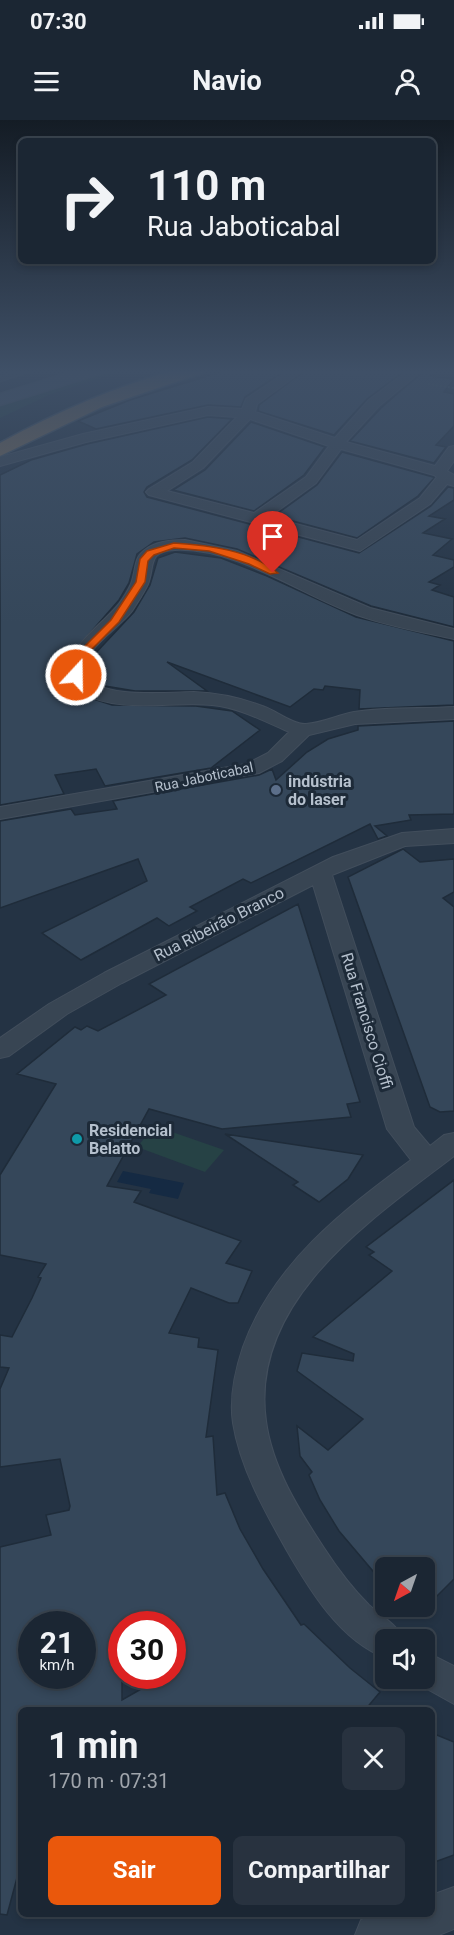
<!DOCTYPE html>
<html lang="pt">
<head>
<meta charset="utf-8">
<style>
	body { margin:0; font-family:Roboto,sans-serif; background:#28323f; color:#f1f3f6; height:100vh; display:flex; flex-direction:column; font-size:22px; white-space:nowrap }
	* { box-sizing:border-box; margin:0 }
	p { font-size:20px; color:#a0a5ac }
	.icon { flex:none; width:33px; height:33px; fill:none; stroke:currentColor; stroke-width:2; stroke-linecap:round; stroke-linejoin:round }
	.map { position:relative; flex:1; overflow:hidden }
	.side { position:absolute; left:18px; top:1587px; width:417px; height:210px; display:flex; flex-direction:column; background:#1b2633; border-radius:9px; box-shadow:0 3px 9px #0003,0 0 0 2px #39434e }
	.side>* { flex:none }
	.top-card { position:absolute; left:18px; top:18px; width:418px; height:126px; border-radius:9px; box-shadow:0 3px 9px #0003,0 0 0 2px #39434e; background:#1b2633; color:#f1f3f6; overflow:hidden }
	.needle { width:39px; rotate:220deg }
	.tools { position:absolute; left:375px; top:1437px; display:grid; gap:12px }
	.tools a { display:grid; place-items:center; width:60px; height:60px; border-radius:9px; background:#1b2633; box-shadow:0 3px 9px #0003,0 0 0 2px #39434e; font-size:30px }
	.speed { position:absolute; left:18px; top:1491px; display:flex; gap:12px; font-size:30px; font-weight:700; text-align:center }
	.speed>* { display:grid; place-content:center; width:78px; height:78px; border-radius:50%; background:#1b2633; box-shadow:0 3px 9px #0003,0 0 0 2px #39434e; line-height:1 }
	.speed small { font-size:15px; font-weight:400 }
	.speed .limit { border:9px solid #d22; background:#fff; color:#111 }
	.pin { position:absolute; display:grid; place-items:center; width:51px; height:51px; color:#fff; margin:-62px -26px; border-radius:50% 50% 50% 0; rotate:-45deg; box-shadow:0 0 6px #0007 }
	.pin .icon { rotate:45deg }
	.me { position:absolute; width:66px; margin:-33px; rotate:21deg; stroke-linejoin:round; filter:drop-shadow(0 0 4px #0008) }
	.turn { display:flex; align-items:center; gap:21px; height:126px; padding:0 30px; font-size:27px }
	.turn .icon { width:78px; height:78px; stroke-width:2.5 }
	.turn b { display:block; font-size:42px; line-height:51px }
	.round { display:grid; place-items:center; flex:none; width:63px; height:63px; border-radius:9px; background:#28323f }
	.summary { display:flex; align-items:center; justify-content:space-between; height:102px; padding:0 30px }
	h1 { font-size:36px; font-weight:700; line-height:45px }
	.button { display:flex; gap:12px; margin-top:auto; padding:12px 30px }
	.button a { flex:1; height:69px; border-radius:9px; background:#ea580c; color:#fff; font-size:24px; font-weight:700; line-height:69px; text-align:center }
	.button a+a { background:#28323f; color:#f1f3f6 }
	.status { display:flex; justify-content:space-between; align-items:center; height:42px; padding:0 30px; background:#1b2633; direction:ltr }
	.status svg { height:16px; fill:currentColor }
	header { display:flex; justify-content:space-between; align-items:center; height:78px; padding:0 30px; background:#1b2633; font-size:27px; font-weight:700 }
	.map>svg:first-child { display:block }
</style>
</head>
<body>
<div class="status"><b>07:30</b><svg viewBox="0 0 49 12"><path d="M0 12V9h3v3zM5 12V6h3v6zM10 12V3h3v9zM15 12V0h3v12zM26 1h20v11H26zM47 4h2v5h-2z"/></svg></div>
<header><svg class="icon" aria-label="menu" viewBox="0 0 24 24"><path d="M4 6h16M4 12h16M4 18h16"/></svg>Navio<svg class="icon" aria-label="person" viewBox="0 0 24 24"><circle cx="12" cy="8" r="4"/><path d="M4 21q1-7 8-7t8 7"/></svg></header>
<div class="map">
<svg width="454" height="1815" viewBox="0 0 454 1815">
	<rect width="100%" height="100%" fill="#243344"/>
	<path fill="#264245" d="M107,249H127L51,274L0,298V284Z
		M155,1006L224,1030L205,1052L137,1027Z"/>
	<path fill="#152a43" d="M123,1051L184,1063L178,1079L149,1073L151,1069L117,1062Z"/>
	<path fill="#35475a" stroke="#1f2c3a" stroke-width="1.5" fill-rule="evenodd" d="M230,249H287L245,277L241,287L208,285L96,309L78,301L130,280Z
		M307,249H407L367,279L334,315L258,291L259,285Z
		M426,249H438L430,256L454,259L444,272L454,274V306L436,325L446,327L434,343L350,321L381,288Z
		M208,297L232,299L192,340L147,367L144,372L147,377L359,433L431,386L448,367L454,368V380L429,396L445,399L423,413L452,419L433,435L454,440V447L429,462L440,465L432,470L454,477V507L371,486L237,429L185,418L154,422L137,434L129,463L119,480L69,537L65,550L68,563L81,575L112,585L196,586L232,591L260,610L211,648L105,666L96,649L55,655L64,674L0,685V355L31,340L87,324Z
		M251,302L325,327L304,355L254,391L173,370L205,350Z
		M342,332L433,357L434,358L418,376L357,418L274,396L317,365Z
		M175,432L221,438L267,456L356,497L454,521V585L359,589L360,570L325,566L323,570L314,569L290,587L167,542L207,571H135L105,566L94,560L89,553L91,538L134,492L150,465L158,438Z
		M454,601V694L409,695L411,700L375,706L387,716L378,719L370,704L251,763L243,759L190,787L197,791L169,806L157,798L81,840L42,813L147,761L138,739L0,788V701L71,689L75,695L117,689L113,681L259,655L272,649L276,660L307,632L328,619L358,610V606Z
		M403,729L420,742L454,739V772L443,778L454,787V991L440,992L430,987L348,757Z
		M298,784L360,982L347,984L351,997L222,1009L149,989L107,1066L141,1071L134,1082L241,1121L226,1143L252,1151L238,1183H229L191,1168L169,1213L199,1218L198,1227L218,1230L206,1317L213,1316L217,1375L225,1373L240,1409L263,1449L301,1505L304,1504L350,1548L380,1572L365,1590H21V1743L7,1795L0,1794V1427L51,1415L46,1395L69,1390L70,1386L60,1339L0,1347V1269L9,1248L0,1247V1215L12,1217L32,1178L41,1158L38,1157L46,1144L0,1135V1055L56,964L17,954L75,907L81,910L87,906L98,911L166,875L149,864ZM32,1504H82V1556H32ZM122,1504H172V1556H164L122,1580Z
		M225,1014L363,1035L348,1059L319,1082L293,1065L298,1062Z
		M454,1060V1459L419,1494L409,1486H424V1448H386V1470L379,1466L383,1463L339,1411L320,1380L309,1355L312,1352L300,1336L297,1306L328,1330L363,1299L297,1251L302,1233L353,1241L354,1234L313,1217L392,1151L369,1135L374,1132L366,1127Z
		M432,1613L454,1622V1735L432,1743Z"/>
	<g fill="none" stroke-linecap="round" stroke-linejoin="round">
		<defs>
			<path id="lane" d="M28,249H36L0,261V257Z"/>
			<path id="street" d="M291,249H305L257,284L255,292L335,318L369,280L410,249H424L379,286L346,322L435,346L449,327L454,326V341L447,351L454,355V366L447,364L430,384L360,431L149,375L146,372L149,369L193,342L237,297L208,295L86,322L0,346V337L83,314L208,287L242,289L246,279ZM250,299L329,326L306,357L254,393L167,371L203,348ZM341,329L434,355L437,357L420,378L357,420L269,397L316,363Z
				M185,420L237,431L370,488L454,509V519C422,512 388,506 357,495C301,475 236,427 175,430C147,431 155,446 148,464C144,473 137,483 132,491C119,509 79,530 87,554C95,580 172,572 194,572C218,573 242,578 265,587C276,591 294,605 306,604C322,603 338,595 354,592C387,587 421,589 454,587V599L355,604L309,615L282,641L259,653L0,699V687L246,644L268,633L289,612C264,601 240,588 212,585C172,581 119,594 82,573C37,546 106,504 121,481C125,475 130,468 132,461C136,448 134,437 146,429C157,421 173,420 185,420Z
				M454,709V723L405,726L332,755L414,1007L430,1026L444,1015L454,1013V1036C372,1099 249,1180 266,1301C272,1347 299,1390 324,1428C337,1448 352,1468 369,1485C381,1496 397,1504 404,1520H386V1538C340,1521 309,1469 286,1429C264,1390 240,1347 233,1303C229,1277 235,1251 243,1227C273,1144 342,1091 411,1040L387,1009L313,765L122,863L67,894L9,936L0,938V918L49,884L104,853L333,737L402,713Z
				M424,1531L454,1546V1584L411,1560L424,1558Z
				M454,1767V1809L439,1815H355L361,1800L375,1794H432V1775Z"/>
			<path id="secondary" d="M80,249H104L102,253L0,285V274Z"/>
			<path id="highway" d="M179,249H204L202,253L102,287L0,336V323C57,292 116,266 179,249Z"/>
		</defs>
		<use href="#lane" stroke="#424e5c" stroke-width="3"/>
		<use href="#street" stroke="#424e5c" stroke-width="2"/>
		<use href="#secondary" stroke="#424e5c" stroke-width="3"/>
		<use href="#highway" stroke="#43505d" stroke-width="3"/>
		<path stroke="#3f5b5c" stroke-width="2" stroke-dasharray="2 2" stroke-linecap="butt" d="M318,250L376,257
			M428,264L454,268"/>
		<use href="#lane" fill="#384553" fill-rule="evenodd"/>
		<use href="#street" fill="#384553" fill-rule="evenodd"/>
		<use href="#secondary" fill="#465466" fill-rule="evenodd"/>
		<use href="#highway" fill="#7a6955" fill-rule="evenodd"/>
	</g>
	<linearGradient id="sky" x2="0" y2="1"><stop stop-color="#141c25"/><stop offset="0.5" stop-color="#3f5067"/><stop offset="1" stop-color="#3f5067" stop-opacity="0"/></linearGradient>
	<rect width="454" height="503" fill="url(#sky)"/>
	<path fill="#ea580c" stroke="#983908" stroke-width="1.5" d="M174,423C207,425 251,430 278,453L270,454L249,444L209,431L174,428L154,435L148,441L145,462L119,502L84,537L80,557H73L70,546L75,536L111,500L136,462L140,439L147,431Z"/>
	<circle fill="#5c6f8a" stroke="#1d2a38" stroke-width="2" cx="276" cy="670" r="6"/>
	<circle fill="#0f9aa8" stroke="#1d2a38" stroke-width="2" cx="77" cy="1019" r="6"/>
	<g text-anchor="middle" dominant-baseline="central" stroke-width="6" stroke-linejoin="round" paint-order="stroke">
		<g font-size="14" fill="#b5c0cd" stroke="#1d2a38">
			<text transform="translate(204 657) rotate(-12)">Rua Jaboticabal</text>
		</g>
		<g font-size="16" font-weight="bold" fill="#b5c0cd" stroke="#1d2a38" text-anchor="start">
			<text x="288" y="661">indústria<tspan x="288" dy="18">do laser</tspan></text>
			<text x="89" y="1010">Residencial<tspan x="89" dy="18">Belatto</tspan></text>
		</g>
		<g font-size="16" fill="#b5c0cd" stroke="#1d2a38">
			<text transform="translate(219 804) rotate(-27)">Rua Ribeirão Branco</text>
			<text transform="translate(367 901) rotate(73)">Rua Francisco Cioffi</text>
		</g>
	</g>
</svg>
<div class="tools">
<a><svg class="needle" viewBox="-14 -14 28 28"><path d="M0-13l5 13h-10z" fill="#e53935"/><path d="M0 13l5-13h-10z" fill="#a0a5ac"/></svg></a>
<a><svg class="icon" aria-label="sound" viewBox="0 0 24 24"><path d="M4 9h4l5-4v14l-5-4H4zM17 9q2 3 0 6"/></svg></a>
</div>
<div class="speed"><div>21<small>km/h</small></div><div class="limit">30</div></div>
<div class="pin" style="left:273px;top:453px;background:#d93025"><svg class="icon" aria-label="arrive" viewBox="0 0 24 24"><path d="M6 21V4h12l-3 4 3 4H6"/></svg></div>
<svg class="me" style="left:76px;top:555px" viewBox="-20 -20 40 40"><circle r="17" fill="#ea580c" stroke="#fff" stroke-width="3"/><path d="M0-11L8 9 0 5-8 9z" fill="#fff"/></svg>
<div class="top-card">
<div class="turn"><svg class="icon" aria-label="right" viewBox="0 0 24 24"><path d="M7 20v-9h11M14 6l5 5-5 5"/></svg><div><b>110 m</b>Rua Jaboticabal</div></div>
</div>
<section class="side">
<div class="summary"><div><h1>1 min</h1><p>170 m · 07:31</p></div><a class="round"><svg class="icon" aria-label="close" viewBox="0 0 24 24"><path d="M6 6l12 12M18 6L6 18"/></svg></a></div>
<div class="button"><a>Sair</a><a>Compartilhar</a></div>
</section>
</div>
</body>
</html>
